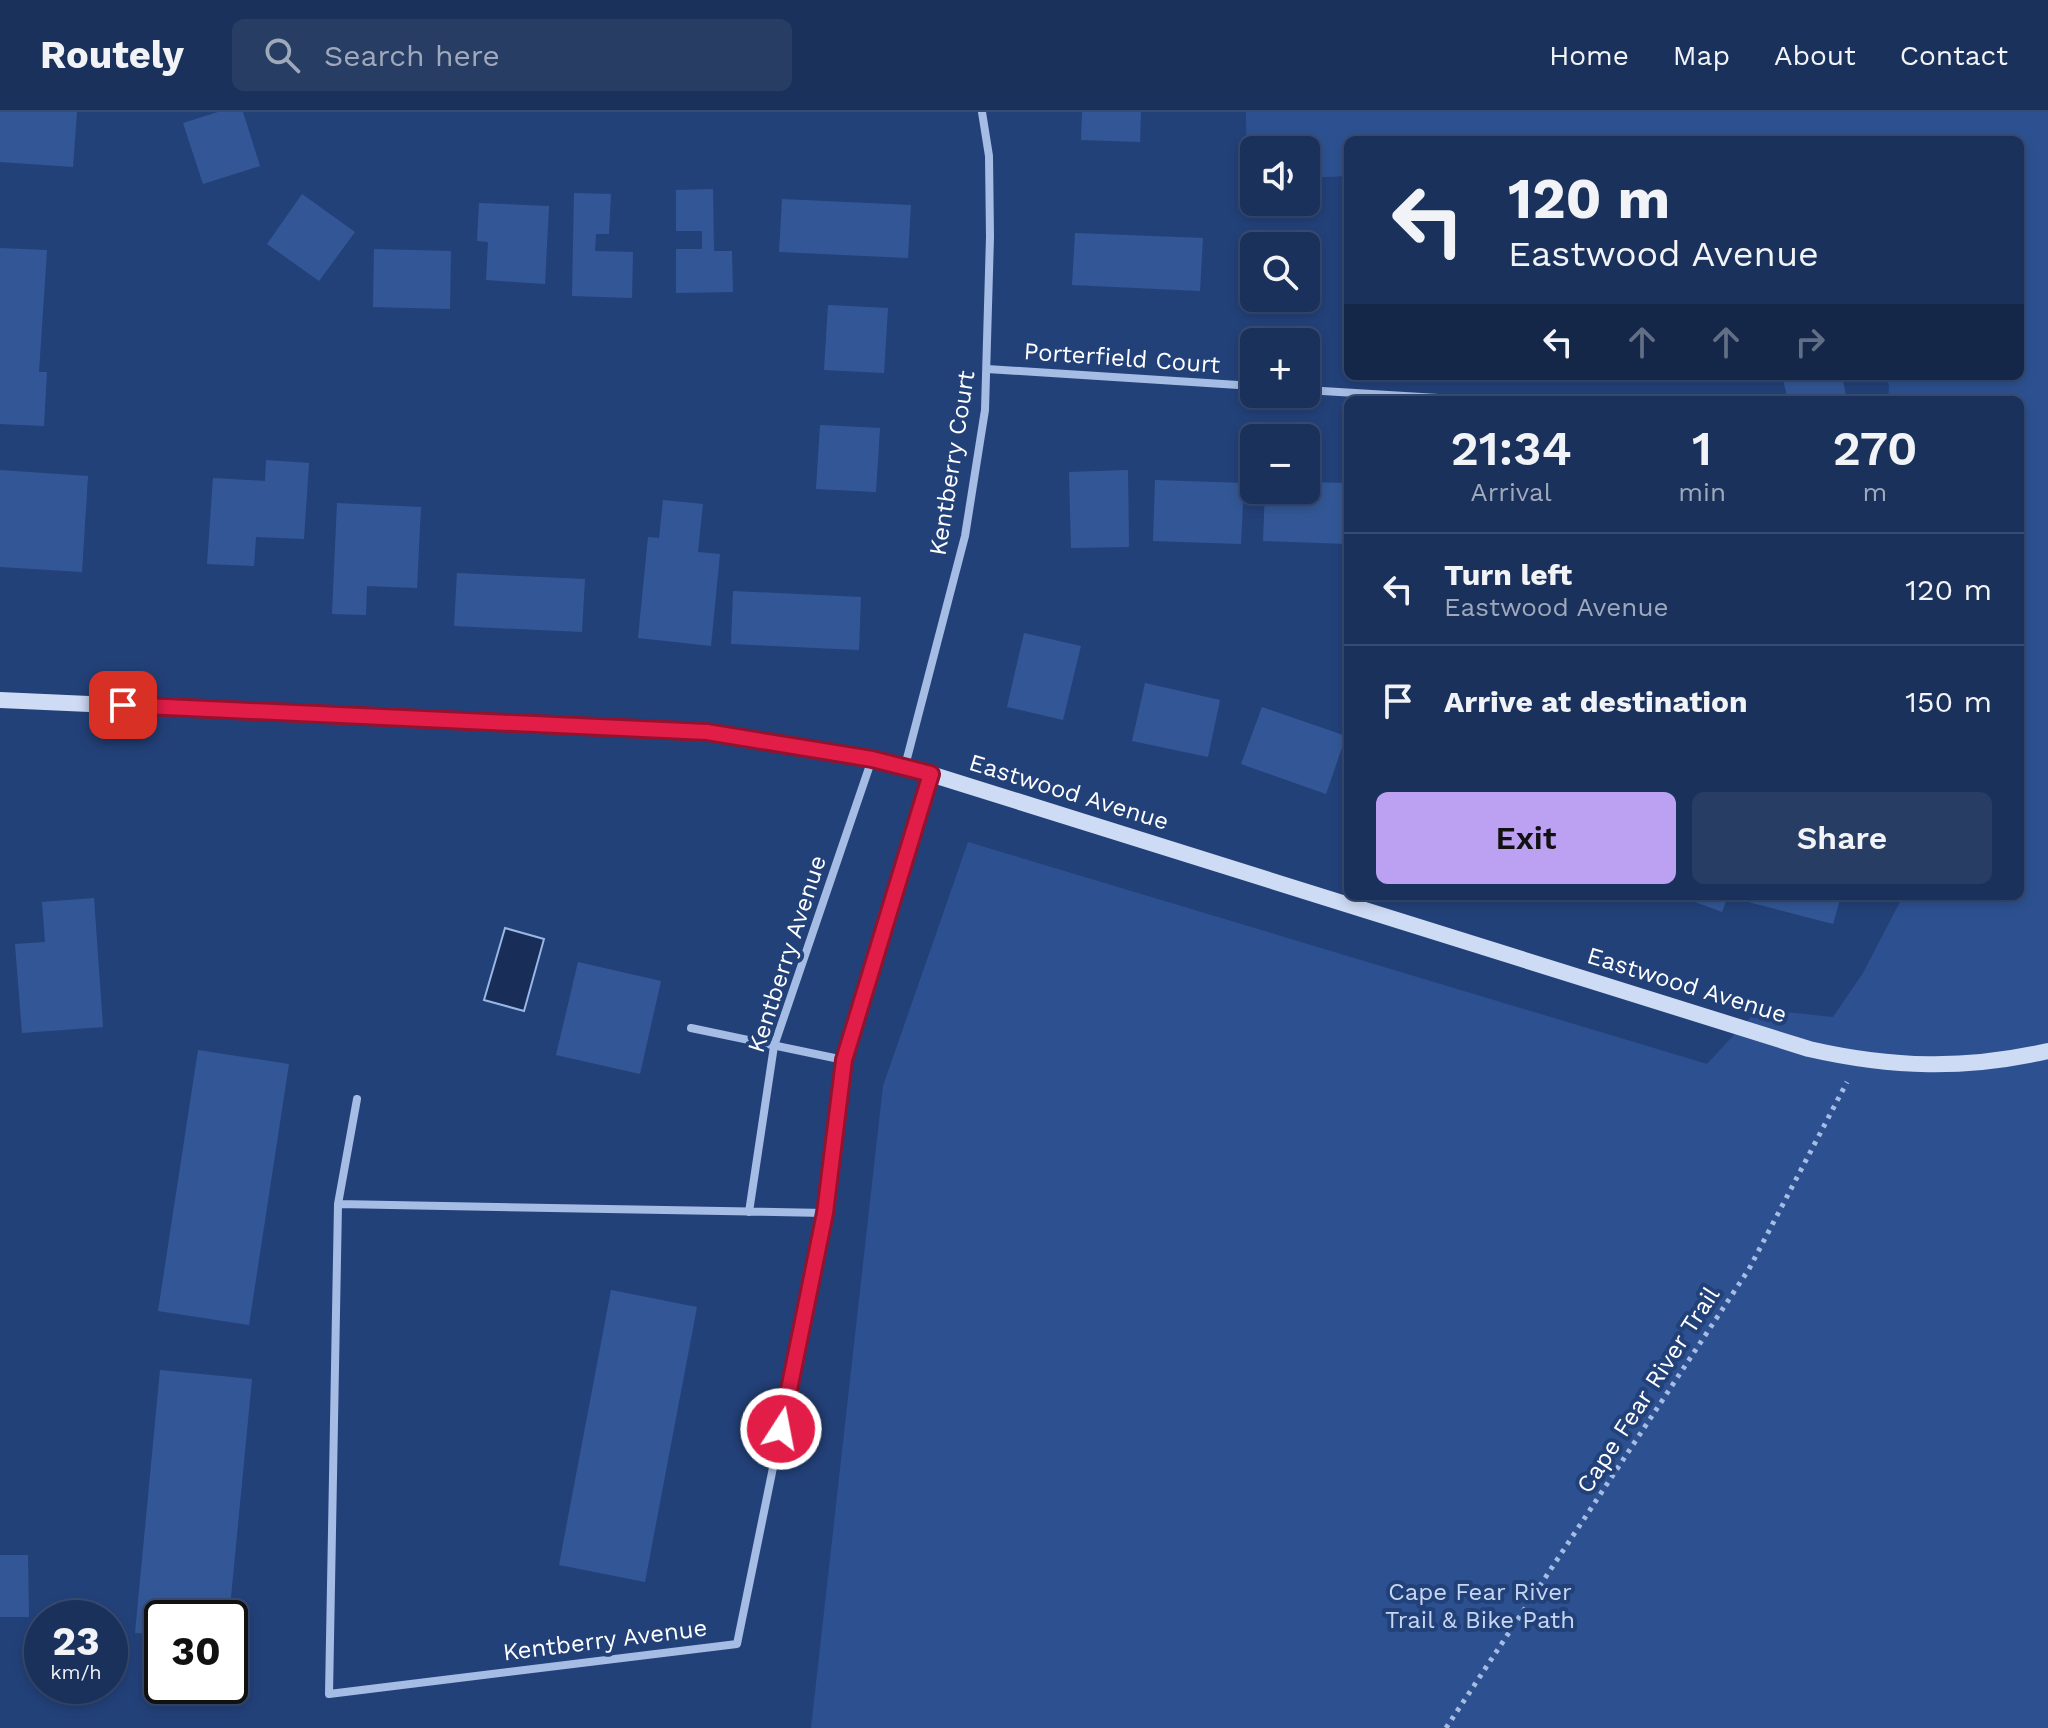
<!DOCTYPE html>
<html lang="en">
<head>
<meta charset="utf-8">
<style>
	body { margin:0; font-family:"Work Sans",sans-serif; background:#273d64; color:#f1f3f6; height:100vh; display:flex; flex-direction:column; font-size:30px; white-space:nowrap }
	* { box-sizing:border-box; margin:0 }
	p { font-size:26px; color:#9fa9bb }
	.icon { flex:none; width:44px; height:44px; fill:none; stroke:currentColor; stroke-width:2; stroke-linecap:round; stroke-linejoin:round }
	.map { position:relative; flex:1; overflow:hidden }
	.details { position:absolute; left:1344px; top:284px; width:680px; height:504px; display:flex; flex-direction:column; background:#1a315b; border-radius:12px; box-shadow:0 4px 12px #0003,0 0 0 2px #384c71 }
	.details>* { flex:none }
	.top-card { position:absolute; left:1344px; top:24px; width:680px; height:244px; border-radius:12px; box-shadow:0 4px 12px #0003,0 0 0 2px #384c71; background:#1a315b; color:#f1f3f6; overflow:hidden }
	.controls { position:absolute; left:1240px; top:24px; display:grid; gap:16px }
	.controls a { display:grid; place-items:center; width:80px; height:80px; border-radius:12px; background:#1a315b; box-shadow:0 4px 12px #0003,0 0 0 2px #384c71; font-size:40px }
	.speed { position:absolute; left:24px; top:1488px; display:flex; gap:16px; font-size:40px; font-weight:700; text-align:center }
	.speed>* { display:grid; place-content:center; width:104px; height:104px; border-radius:50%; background:#1a315b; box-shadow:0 4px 12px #0003,0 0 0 2px #384c71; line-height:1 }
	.speed small { font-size:20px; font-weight:400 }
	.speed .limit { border:4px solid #111; border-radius:12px; background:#fff; color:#111 }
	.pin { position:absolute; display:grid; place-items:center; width:68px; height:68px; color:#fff; margin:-34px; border-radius:16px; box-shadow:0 4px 12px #0006 }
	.me { position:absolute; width:88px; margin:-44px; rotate:11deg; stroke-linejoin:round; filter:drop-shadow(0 0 6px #0008) }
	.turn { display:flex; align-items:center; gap:28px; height:168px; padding:0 32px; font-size:36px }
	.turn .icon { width:104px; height:104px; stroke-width:2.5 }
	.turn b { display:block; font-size:56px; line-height:68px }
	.lanes { display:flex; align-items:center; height:76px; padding:0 32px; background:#0003; justify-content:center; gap:40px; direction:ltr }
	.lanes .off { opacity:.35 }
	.eta { display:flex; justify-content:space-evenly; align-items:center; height:136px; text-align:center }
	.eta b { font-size:48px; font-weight:600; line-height:56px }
	.primary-button { display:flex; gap:16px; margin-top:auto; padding:16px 32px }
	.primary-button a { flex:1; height:92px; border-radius:12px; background:#bca0f2; color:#111; font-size:32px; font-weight:600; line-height:92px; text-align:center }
	.primary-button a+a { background:#273d64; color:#f1f3f6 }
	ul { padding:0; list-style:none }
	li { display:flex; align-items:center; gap:24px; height:112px; padding:0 32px; border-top:2px solid #384c71 }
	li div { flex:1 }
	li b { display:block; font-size:30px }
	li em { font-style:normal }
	header { display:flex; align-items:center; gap:48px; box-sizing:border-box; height:112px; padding:0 40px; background:#1a315b; border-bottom:2px solid #384c71 }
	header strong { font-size:38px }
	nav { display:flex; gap:44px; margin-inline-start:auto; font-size:28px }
	.search { width:560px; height:72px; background:#273d64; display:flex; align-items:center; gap:20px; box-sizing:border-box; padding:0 28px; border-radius:12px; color:#9fa9bb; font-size:30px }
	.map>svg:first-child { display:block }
</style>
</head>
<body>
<header>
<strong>Routely</strong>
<div class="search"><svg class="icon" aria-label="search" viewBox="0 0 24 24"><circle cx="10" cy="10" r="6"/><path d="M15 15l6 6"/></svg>Search here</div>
<nav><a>Home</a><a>Map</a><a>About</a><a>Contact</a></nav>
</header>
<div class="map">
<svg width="2048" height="1616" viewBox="0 0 2048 1616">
	<rect width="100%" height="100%" fill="#234179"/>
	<path fill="#2d5190" d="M1246,0H2048V1616H811L883,974L968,730L1707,952L1758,897L1833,905L1863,861L1903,784H2020V288H1888L1889,274L1886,264H2020V28H1348V64L1306,66V38H1254V67L1247,68Z"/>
	<path fill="#182e59" stroke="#99b6e5" stroke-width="2" d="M505,816L544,827L524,899L484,888Z"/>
	<path fill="#335796" d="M0,0H77L73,55L0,50Z
		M218,0H243L260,54L203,72L183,11Z
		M1082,0H1141L1140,30L1081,28Z
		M713,77L714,139H732L733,180L676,181V137H702V119H676V78Z
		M574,81L611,82L609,122H596L595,139L633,140L632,186L572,184Z
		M302,82L355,120L319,169L267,132Z
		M782,87L911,93L908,146L779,140Z
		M479,91L549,94L545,172L486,168L488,130L477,129Z
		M1075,121L1203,126L1200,179L1072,173Z
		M1244,133H1254V186H1306V134L1321,135L1320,193L1243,192Z
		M0,136L47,138L39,260H47L44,314L0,312Z
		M374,137L451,139L450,197L373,195Z
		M1346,163H1348V194L1344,193Z
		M828,193L888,196L884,261L824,258Z
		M1782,264H1842L1847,288H1788Z
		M820,313L880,316L876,380L816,377Z
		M266,348L309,351L304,427L256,425L254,454L207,452L213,366L265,369Z
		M0,358L88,364L82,460L0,455Z
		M1128,358L1129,435L1071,436L1069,360Z
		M1155,368L1244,371L1241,432L1153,429Z
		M1306,370L1348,371V432L1263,429L1265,378H1306Z
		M663,388L703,392L698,440L720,442L711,534L638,526L648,425L659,426Z
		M337,391L421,395L417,476L367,474L366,503L332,502Z
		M457,461L585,467L582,520L454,514Z
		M733,479L861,485L859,538L731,532Z
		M1024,521L1081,534L1063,608L1007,595Z
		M1145,571L1220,588L1208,645L1132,629Z
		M1262,595L1346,624L1326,682L1241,652Z
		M1679,784H1728L1722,800Z
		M1749,784H1841L1833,812L1748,790Z
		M94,786L103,915L22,921L15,832L45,830L42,790Z
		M578,850L661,869L640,962L556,943Z
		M198,938L289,952L249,1213L158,1199Z
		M611,1178L697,1195L645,1470L559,1453Z
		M160,1258L252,1267L229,1506H162V1523L135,1521Z
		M0,1443H28L29,1505H0Z"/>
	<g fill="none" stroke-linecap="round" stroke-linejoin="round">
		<path stroke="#a5bce4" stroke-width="5" stroke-dasharray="4 6" stroke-linecap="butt" d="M1446,1616L1749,1157L1847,970"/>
		<path stroke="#a5bce4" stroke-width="8" d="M987,257L1254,274
			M1306,278L1471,288
			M905,654L965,424L985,298L990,125L989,44L982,0
			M691,916L844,948
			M338,1092L825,1101L737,1532L329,1582L338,1092L357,987
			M749,1100L774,934L872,647
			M825,1101L844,948L931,662"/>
		<path stroke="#cedbf4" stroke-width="16" d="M0,588L707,620L905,654L1809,937C1892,956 1965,958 2048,939"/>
	</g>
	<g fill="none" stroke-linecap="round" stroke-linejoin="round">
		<defs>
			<path id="route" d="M123,593L707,620L872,647L931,662L844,948L825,1101L781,1317"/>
		</defs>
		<use href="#route" stroke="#92132f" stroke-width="20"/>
		<use href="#route" stroke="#e11d48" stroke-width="14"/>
	</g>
	<g text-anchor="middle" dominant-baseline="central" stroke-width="8" stroke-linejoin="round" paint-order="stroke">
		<g font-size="24" fill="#fff" stroke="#234179">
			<text transform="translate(1122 246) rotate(4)">Porterfield Court</text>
			<text transform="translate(952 351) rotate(-81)">Kentberry Court</text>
			<text transform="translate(1069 680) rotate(17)">Eastwood Avenue</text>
			<text transform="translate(787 842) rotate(-72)">Kentberry Avenue</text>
			<text transform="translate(1687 873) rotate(17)">Eastwood Avenue</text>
			<text transform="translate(1648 1278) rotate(-57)">Cape Fear River Trail</text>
			<text transform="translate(605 1528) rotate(-7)">Kentberry Avenue</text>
		</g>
		<g font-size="24" fill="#c7d7f3" stroke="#234179">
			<text x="1480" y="1480">Cape Fear River<tspan x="1480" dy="28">Trail &amp; Bike Path</tspan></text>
		</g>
	</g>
</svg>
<div class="controls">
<a><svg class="icon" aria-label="sound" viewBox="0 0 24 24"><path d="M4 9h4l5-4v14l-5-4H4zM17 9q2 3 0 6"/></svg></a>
<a><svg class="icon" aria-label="search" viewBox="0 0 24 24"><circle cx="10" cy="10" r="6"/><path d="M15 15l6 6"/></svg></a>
<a>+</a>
<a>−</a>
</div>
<div class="speed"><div>23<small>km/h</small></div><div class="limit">30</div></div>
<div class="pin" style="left:123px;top:593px;background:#d93025"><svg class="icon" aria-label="arrive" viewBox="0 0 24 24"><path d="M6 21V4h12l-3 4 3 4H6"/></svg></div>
<svg class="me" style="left:781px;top:1317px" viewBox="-20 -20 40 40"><circle r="17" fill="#e11d48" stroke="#fff" stroke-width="3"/><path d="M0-11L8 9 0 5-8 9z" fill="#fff"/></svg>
<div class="top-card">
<div class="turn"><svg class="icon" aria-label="left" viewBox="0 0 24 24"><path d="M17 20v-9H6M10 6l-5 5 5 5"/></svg><div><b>120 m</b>Eastwood Avenue</div></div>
<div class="lanes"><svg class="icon" aria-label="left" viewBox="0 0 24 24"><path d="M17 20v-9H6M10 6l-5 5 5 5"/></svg><svg class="icon off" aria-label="ahead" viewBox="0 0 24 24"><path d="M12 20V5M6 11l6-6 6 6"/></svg><svg class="icon off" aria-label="ahead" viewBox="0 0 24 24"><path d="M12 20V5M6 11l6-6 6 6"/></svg><svg class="icon off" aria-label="right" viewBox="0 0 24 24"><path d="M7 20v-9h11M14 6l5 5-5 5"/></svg></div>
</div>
<section class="details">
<div class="eta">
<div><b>21:34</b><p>Arrival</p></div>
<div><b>1</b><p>min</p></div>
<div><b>270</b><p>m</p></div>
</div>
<ul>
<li><svg class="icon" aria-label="left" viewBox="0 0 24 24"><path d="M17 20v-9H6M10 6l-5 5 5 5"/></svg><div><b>Turn left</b><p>Eastwood Avenue</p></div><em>120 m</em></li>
<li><svg class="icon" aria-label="arrive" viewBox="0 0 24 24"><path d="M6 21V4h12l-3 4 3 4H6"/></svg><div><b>Arrive at destination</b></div><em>150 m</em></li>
</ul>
<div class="primary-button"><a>Exit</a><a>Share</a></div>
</section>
</div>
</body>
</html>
